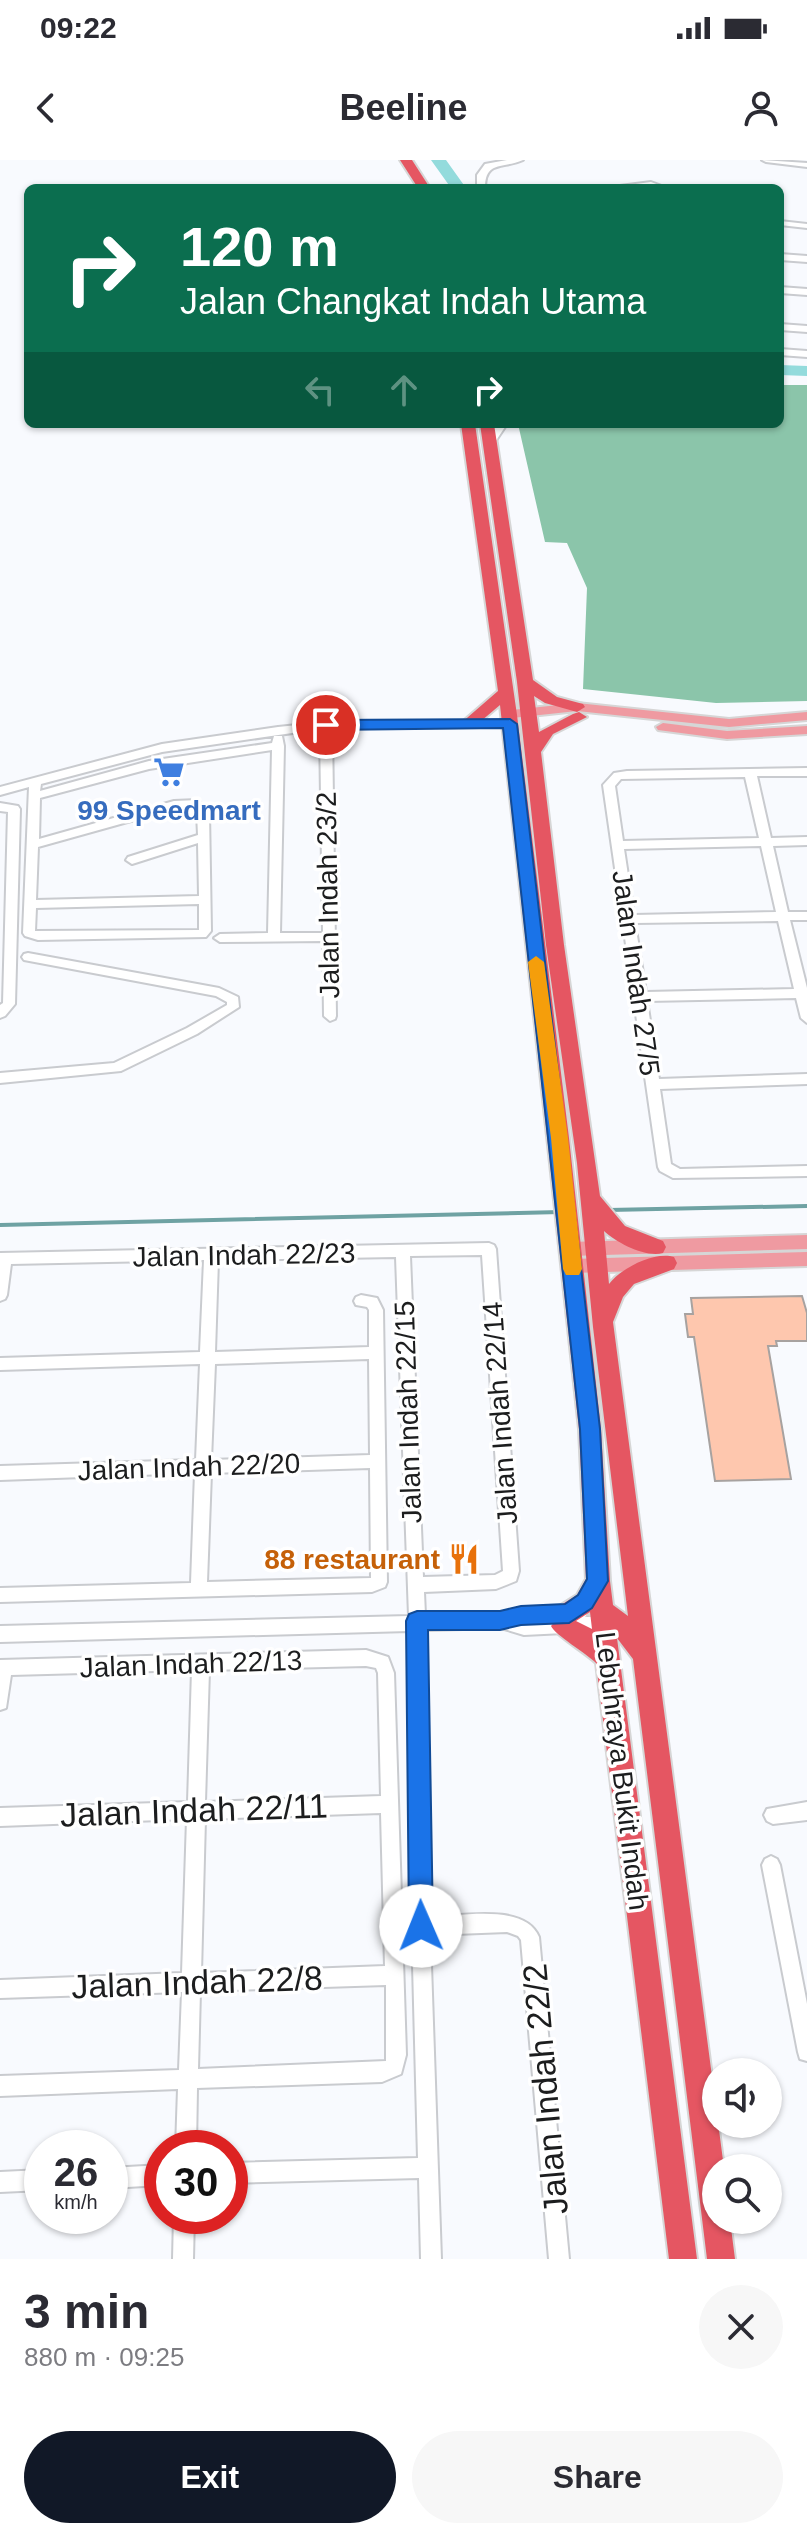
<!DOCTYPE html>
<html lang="en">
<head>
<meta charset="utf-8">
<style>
	body { margin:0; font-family:Arial,sans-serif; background:#f7f7f7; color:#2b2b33; height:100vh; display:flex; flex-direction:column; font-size:30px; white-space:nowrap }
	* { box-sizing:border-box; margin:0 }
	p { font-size:26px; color:#7c7c81 }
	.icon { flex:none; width:44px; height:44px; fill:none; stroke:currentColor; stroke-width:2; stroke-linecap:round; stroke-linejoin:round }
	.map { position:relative; height:2099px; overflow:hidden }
	.details { display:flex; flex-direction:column; background:#fff; flex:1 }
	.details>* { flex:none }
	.guide { position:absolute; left:24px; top:24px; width:760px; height:244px; border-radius:12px; box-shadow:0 2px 6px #0004; background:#0b6e4f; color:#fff; overflow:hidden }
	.buttons { position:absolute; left:702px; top:1898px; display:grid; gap:16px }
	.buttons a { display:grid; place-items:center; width:80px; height:80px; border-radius:50%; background:#fff; box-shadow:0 2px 6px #0004; font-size:40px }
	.speed { position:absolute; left:24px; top:1970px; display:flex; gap:16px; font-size:40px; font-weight:700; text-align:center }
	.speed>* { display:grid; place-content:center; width:104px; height:104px; border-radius:50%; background:#fff; box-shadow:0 2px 6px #0004; line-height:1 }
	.speed small { font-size:20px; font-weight:400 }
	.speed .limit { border:12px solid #d22; background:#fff; color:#111 }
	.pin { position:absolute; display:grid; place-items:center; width:68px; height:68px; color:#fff; margin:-34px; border:4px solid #fff; border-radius:50%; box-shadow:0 2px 8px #0007 }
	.me { position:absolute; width:88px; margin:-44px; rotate:359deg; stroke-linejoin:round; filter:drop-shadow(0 0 6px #0008) }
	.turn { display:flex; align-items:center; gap:28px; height:168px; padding:0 24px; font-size:36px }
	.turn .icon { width:104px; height:104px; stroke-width:2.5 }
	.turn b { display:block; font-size:56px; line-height:68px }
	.lanes { display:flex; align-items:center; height:76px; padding:0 24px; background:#0003; justify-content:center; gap:40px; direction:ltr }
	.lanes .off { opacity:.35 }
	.round { display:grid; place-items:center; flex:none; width:84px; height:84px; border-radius:42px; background:#f7f7f7 }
	.headline { display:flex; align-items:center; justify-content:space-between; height:136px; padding:0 24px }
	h1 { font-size:48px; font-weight:600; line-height:60px }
	.button { display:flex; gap:16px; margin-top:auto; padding:16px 24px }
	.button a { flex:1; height:92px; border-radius:48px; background:#111827; color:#fff; font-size:32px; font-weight:600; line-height:92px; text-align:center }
	.button a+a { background:#f7f7f7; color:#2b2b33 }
	.status { display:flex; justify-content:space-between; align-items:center; height:56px; padding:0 40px; background:#fff; direction:ltr }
	.status svg { height:22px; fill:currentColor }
	header { display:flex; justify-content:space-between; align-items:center; height:104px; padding:0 24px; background:#fff; font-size:36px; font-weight:600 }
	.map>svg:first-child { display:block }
</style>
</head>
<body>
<div class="status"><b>09:22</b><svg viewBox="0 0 49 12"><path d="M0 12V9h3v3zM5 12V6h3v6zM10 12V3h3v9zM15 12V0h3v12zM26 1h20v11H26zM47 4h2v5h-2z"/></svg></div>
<header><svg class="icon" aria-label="back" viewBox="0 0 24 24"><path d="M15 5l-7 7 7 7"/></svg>Beeline<svg class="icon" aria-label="person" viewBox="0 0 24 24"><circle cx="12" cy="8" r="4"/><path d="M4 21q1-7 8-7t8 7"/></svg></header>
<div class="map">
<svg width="807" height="2099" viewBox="0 0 807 2099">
	<rect width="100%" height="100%" fill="#f8fafe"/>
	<path fill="#8bc5aa" d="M780,225H807V541L716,543L583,529L587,428L567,383L545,382L518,264H780Z"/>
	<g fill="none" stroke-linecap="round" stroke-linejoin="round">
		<path stroke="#6fa2a3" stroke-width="4" d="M609,1050L807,1046
			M0,1065L561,1052"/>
		<path fill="#93dbdc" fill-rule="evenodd" d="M431,0H446L466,28H451Z
			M780,205L807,206V216L780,215Z"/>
	</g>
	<path fill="#fec7ae" stroke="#a7a2a0" stroke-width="2" d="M802,1136L807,1153V1181H776L777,1186H768L791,1319L715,1321L694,1177H688L685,1154H693L691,1138Z"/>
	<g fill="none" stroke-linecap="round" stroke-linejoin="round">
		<defs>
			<path id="minor" d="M507,0H523C503,9 485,0 485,28H477V15L485,4Z
				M762,0L807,3V7L766,2Z
				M651,22L667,28H616L620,26Z
				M780,61L807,64V68L780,65Z
				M780,94L807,96V102L780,100Z
				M780,127L807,129V135L780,133Z
				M780,164L807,166V172L780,170Z
				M780,189L807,191V197L780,195Z
				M497,264H507L493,285H487L485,283Z
				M510,561L516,564L514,566L332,568L336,856L335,859L330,861L324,856L323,781L220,782L214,778L220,774L268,773L272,590L149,609L40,638L39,679L174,641L198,640L209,652L211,771L206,777L38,780L25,776L23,773L29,627L0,635V627L162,584L278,567L326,562ZM320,569L323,773H280L284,586L282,576H274L272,583L149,601L40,631L41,624L162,592ZM191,647L197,653L198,675L128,697L126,700L132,704L198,683L199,736L36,740L38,687L174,649ZM199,744V770L35,771L36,748Z
				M807,608V616H757L771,678L807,677V685L773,686L788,752H807V760H790L807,828V863L801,858L796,838L647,841L659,919L807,914V924L660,929L671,1004L680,1009L807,1006V1016L673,1018L660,1011L658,1007L603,625L614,613L627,611ZM745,617L759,678L623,681L615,626L621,619ZM761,686L776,752L634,755L624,689ZM778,761L794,829L646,832L635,763Z
				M0,643L18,646L20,649L15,844L5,856L0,858V845L3,843L8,652L0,651Z
				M28,793L219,828L238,837L239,847L197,874L121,911L0,923V913L114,903L187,868L227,845V842L216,836L24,800L22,797L24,794Z
				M489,1083L494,1085L496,1089L519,1411L516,1421L496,1429L424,1432L425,1455L500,1454L521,1448L579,1446L585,1448L587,1453L585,1457H604L610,1459L612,1464L610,1469L604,1471L524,1475L501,1468L425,1470L430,1757C461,1756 525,1743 539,1777L569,2099H549L521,1780L518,1776L507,1772L430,1775L441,2099H421L419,2018L230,2023V2003L418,1998L412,1766L409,1471L0,1482V1466L409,1456L396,1097L218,1100L215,1192L369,1187V1150L367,1147L356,1145L354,1141L356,1137L361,1135L377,1138L383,1150L387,1422L385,1427L372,1432L0,1442V1428L191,1423L195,1313L0,1320V1306L196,1300L200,1204L0,1210V1198L200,1192L204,1100L11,1104L7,1135L5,1139L0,1141V1093ZM482,1095L503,1411L495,1415L423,1417L410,1096ZM369,1199L370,1295L211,1300L215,1204ZM370,1308L371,1418L207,1422L211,1313Z
				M366,1490L388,1497L394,1513L406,1895L401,1914L382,1922L197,1928L196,1988H176L178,1929L0,1936V1916L179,1910L182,1832L0,1838V1820L182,1813L187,1659L0,1666V1648L188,1642L192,1510L11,1515L6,1548L0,1550V1500ZM366,1506L376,1508L378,1513L381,1636L205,1642L209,1510ZM381,1653L385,1806L201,1813L205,1659ZM386,1825V1901L198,1909L200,1831Z
				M807,1642V1660L773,1664L767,1661L764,1655L767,1649Z
				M771,1696L777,1699L780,1705L807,1844V1901L800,1899L798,1892L762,1705L765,1699Z
				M162,2005V2025L110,2028V2008Z
				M42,2010V2030L0,2032V2012Z
				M174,2056H194L193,2099H173Z"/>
			<path id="major" d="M577,543L729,559L807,552V560L729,567L577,551L512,558L505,554L512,550Z
				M663,563L727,571L807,566V574L727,579L658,570L656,567Z
				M807,1075V1089L570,1096L564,1094L561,1089L564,1084L570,1082Z
				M807,1092V1106L572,1113L565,1111L563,1106L565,1101L572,1099Z"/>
			<path id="highway" d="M400,0H412L430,28H418Z
				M461,264H475L517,555L569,978L601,1269L610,1421L613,1445L628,1456L593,1167L577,1003L546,785L517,522L480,264H494L533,520L557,537L583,544L585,547L577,552L545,543L534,536L539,572L573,554L579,552L587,557L553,574L541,592L564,785L600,1036L625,1066L663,1081L666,1087L663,1093C646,1098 617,1083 604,1071L609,1124C621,1108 655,1091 674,1097L677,1103L674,1109L634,1124L623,1137L613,1162L724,2008H716V2060H730L735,2099H707L633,1499L617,1478L697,2099H669L596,1503C586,1493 555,1475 551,1466L559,1457L561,1445L577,1435L586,1419L579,1269L500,545L474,567H462L460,564L498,531ZM590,1452L592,1469L576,1461Z"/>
		</defs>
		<use href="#minor" stroke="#c9cbcf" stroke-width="4"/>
		<use href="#major" stroke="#d6d6d6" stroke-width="4"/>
		<use href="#highway" stroke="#d6d6d6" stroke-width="4"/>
		<use href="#minor" fill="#fff" fill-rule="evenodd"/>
		<use href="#major" fill="#ef9aa1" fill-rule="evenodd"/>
		<use href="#highway" fill="#e55662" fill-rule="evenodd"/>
	</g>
	<path fill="#1a73e8" stroke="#114b97" stroke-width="2" d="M510,559L517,564L600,1269L608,1421L592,1448L569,1463L521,1465L500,1470H428L433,1766L429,1775L421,1778L413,1775L409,1766L406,1461L409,1454L417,1451H500L521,1446L565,1444L578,1435L587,1419L580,1269L503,568L326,570L319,565L326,560Z"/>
	<path fill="#f59e0b" d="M536,796L544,802L568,978L582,1109L579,1115H566L563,1109L551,978L528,802Z"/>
	<defs>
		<symbol id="supermarket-bare" viewBox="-9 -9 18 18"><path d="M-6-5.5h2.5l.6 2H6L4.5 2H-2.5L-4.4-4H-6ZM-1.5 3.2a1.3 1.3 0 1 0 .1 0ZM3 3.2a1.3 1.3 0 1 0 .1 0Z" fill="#3f7fe0" stroke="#fff" stroke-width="2.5" paint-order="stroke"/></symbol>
		<symbol id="restaurant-bare" viewBox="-9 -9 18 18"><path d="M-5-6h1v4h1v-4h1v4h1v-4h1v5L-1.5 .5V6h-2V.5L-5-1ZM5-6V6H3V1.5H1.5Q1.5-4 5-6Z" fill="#e8710a" stroke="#fff" stroke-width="2.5" paint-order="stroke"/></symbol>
	</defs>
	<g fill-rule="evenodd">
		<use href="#supermarket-bare" x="147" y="590" width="44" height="44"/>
		<use href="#restaurant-bare" x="442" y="1377" width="44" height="44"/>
	</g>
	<g text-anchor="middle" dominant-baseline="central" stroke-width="7" stroke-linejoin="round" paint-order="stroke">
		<g font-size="28" font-weight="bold" fill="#366cbe" stroke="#fff">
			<text x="169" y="650">99 Speedmart</text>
		</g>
		<g font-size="28" fill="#1c1d1e" stroke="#fff">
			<text transform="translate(328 735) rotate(-91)">Jalan Indah 23/2</text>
			<text transform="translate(636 813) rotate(82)">Jalan Indah 27/5</text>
			<text transform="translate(244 1095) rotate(-1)">Jalan Indah 22/23</text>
			<text transform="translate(408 1252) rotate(-92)">Jalan Indah 22/15</text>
			<text transform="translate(500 1253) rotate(-94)">Jalan Indah 22/14</text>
			<text transform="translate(189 1307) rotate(-2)">Jalan Indah 22/20</text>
			<text transform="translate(191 1504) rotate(-2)">Jalan Indah 22/13</text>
			<text transform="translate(622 1611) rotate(83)">Lebuhraya Bukit Indah</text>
		</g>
		<g font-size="28" font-weight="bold" fill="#c56008" stroke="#fff" text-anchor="end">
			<text x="440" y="1399">88 restaurant</text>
		</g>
		<g font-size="34" fill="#1c1d1e" stroke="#fff">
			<text transform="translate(194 1650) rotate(-2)">Jalan Indah 22/11</text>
			<text transform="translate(197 1822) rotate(-2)">Jalan Indah 22/8</text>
			<text transform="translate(545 1929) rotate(-95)">Jalan Indah 22/2</text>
		</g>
	</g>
</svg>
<div class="buttons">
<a><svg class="icon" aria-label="sound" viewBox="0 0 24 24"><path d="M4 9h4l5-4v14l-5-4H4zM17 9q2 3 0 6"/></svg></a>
<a><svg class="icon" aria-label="search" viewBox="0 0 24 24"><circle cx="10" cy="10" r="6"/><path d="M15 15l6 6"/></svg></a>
</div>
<div class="speed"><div>26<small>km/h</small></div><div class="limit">30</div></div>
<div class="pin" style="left:326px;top:565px;background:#d93025"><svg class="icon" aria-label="arrive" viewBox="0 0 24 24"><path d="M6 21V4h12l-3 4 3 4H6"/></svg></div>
<svg class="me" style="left:421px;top:1766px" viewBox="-20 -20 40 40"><circle r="19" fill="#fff"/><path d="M0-13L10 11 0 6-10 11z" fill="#1a73e8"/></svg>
<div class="guide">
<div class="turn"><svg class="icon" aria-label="right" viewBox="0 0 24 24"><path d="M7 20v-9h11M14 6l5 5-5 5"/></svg><div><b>120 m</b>Jalan Changkat Indah Utama</div></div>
<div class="lanes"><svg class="icon off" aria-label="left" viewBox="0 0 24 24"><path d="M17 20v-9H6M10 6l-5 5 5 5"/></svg><svg class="icon off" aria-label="ahead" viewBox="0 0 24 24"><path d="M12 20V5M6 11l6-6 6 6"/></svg><svg class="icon" aria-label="right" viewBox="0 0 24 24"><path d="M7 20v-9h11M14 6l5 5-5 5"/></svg></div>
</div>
</div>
<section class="details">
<div class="headline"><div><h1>3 min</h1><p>880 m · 09:25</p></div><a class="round"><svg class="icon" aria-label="close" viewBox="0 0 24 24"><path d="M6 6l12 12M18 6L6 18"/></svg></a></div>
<div class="button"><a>Exit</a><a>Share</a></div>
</section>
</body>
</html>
